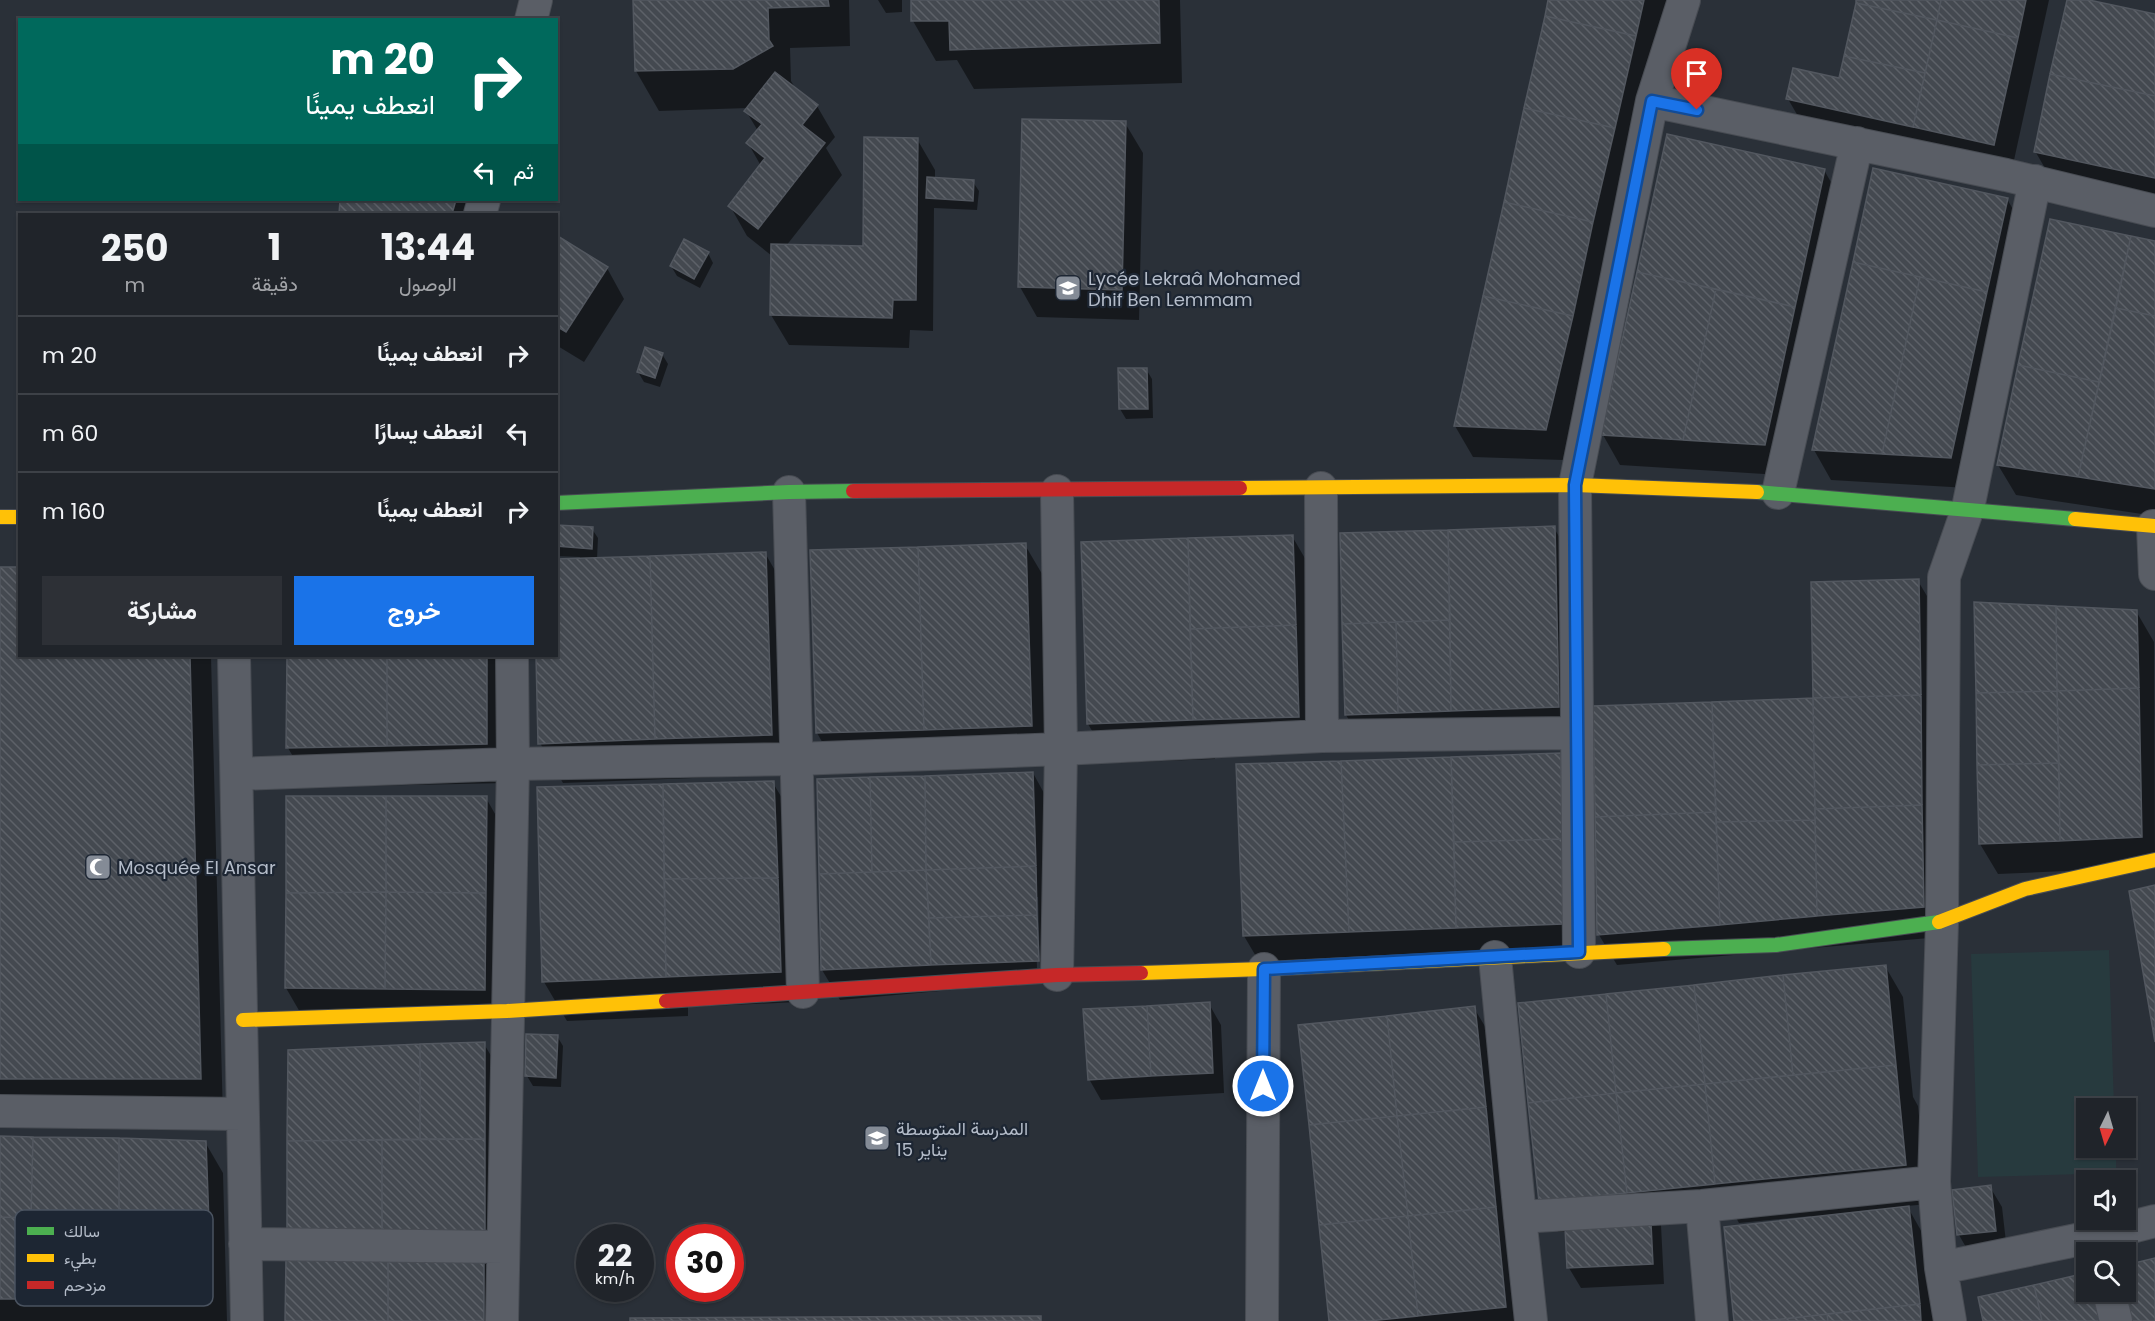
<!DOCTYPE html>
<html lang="ar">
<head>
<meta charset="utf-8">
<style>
	body { margin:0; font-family:Poppins,Vazirmatn,sans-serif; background:#2d3036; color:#f1f3f6; direction:rtl; height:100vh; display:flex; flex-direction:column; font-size:22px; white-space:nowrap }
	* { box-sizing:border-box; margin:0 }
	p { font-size:20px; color:#a2a4a8 }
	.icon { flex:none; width:33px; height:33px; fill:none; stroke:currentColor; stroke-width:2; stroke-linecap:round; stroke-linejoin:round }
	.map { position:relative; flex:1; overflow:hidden; direction:ltr }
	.details { position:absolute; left:18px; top:213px; width:540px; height:444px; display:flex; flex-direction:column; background:#20242a; border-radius:0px; box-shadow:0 2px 4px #0004,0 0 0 2px #3d4147; direction:rtl }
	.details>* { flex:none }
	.guide { position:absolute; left:18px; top:18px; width:540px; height:183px; border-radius:0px; box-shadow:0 2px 4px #0004,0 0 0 2px #3d4147; direction:rtl; background:#00695c; color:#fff; overflow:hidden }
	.needle { width:39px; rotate:185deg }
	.fabs { position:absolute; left:2076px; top:1098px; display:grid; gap:12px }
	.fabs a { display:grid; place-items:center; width:60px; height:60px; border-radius:0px; background:#20242a; box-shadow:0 2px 4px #0004,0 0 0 2px #3d4147; font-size:30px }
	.speed { position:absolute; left:576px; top:1224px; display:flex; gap:12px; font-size:30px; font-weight:700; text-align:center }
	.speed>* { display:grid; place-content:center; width:78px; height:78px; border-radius:50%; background:#20242a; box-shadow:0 2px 4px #0004,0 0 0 2px #3d4147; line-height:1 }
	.speed small { font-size:15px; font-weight:400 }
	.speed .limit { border:9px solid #d22; background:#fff; color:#111 }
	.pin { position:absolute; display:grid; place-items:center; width:51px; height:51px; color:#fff; margin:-62px -26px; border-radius:50% 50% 50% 0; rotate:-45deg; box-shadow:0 0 6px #0007 }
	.pin .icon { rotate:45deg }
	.me { position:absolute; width:66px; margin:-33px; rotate:0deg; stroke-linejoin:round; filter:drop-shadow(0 0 4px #0008) }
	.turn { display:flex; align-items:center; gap:21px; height:126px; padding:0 24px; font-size:27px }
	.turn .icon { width:78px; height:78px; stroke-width:2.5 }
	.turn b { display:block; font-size:42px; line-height:51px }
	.then { display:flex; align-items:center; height:57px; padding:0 24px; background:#0003; gap:12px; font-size:22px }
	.eta { display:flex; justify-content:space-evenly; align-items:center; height:102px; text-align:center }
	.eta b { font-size:36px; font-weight:700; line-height:42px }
	.action { display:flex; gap:12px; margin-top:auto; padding:12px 24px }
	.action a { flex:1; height:69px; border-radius:0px; background:#1a73e8; color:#fff; font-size:24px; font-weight:700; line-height:69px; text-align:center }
	.action a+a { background:#2d3036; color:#f1f3f6 }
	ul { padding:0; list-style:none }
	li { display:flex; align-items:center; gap:18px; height:78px; padding:0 24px; border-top:2px solid #3d4147 }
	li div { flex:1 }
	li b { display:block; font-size:22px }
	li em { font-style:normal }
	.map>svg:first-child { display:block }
</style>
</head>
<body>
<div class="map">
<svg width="2155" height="1321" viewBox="0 0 2155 1321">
	<defs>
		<pattern id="building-back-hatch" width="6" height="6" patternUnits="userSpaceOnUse" patternTransform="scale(1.5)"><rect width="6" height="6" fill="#444950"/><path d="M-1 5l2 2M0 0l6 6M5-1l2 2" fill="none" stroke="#5d6168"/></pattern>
	</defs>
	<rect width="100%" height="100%" fill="#2a3038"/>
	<path fill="#273a3e" d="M2109,950L2114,1108H2086V1148H2116V1173L1978,1177L1971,954Z"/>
	<path fill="#0007" fill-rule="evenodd" d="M634,0H849L850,46L790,48L791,81L794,86L793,87L817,106L835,137L826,148L842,175L786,246L864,247L917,139L935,170V179L973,182L979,191L977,210L934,208L933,331L910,330L909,348L789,345L771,315L772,256L747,236L730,206L761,166L748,143L758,131L746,111L748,108L659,111L636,71Z
		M878,0H902V12L886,13Z
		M912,0H1180L1182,83L974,89L957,60L936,61L913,21Z
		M1550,0H1667L1563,460L1473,457L1455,426Z
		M1858,0H2049L2011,174L1806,130L1788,99L1840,80Z
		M2069,0H2082L2155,16V204L2053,182L2035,151Z
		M1125,123L1143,153L1139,320L1037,317L1020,287Z
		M1824,170L1847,210L1782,475L1620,465L1603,435Z
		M2007,199L2025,230L1968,488L1831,480L1814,450Z
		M341,200H480L477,214H340Z
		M2052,221L2155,243V516L2016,495L1998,465Z
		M556,237L607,268L624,299L584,362L556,345Z
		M708,253L713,263L700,288L677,276L671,266Z
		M662,354L668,364L660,387L644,382L638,372Z
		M1146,369L1152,379L1153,418L1126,419L1120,409Z
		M556,526L592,529L598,538L597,559L765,553L788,593L794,774L563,783L540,743L538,656H556L580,557L556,556Z
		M1554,528L1577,567L1581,747L1476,751L1465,732L1358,735L1346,715L1341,535Z
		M1292,536L1310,567L1315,747L1215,750V759L1111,763L1088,724Z
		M1025,545L1048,584L1054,765L840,773L817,733L811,552Z
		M0,569L20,656H211L223,1119L0,1118Z
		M1918,581L1936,611L1941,937L1617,965L1599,935L1594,708L1815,700Z
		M2136,611L2154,642L2155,867L1998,874L1980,844Z
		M288,656H510L509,783L311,787L288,748Z
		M1560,755L1577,786L1580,954L1267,975L1244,936L1450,759L1452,763Z
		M1033,773L1050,804V981L840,1000L822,970L819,781ZM1035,897H1038L1040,968H1037Z
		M773,783L791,813L798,1002L688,1007V1016L567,1021L544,982Z
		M287,798H486L503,828L502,1020L304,1019L286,988Z
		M1885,966L1903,997L1913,1097L1918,1106L1928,1204L1907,1206L1931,1248L1939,1321H1736L1811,1219V1216L1739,1223L1734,1214L1659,1222L1661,1225L1664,1284L1581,1288L1569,1268L1567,1232H1558L1540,1202L1520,1004Z
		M1209,1004L1221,1025L1224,1093L1101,1100L1089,1079Z
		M1474,1008L1492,1038L1521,1321H1330Z
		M557,1036L563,1046L561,1087L533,1086L527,1076Z
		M484,1044L502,1074L501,1265H486L501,1290V1321H287L290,1051Z
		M0,1138L205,1142L223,1173L227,1321H0Z
		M1990,1187L2002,1207L2007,1251L1971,1256L1959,1235L1954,1191Z"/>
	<path fill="url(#building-back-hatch)" stroke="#52575f" stroke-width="1.5" d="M633,0H828L829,6L768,8L769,40L773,46L733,69L635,71Z
		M911,0H1159L1160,43L950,50L949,21H911Z
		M1548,0H1644L1636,36L1545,16Z
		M1856,0H1941L1937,20L1856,3Z
		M1941,0H2026L2018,38L1937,20Z
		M2067,0H2089L2155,14V96L2050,74Z
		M1856,3L1937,20L1925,73L1844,56Z
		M1545,16L1636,36L1615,128L1524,108Z
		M1937,20L2018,38L1994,145L1913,127Z
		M1844,56L1925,73L1913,127L1786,99L1793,68L1839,78Z
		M775,72L818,105L802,125L825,143L758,229L728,206L765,158L746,143L762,124L744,111Z
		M2050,74L2155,96V178L2034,152Z
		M1524,108L1615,128L1593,222L1504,202Z
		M1022,119L1126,121L1122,290L1018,287Z
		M1667,134L1825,169L1795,307L1637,272Z
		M864,137L918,138L916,300H893L892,318L770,315L771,244L863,246Z
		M1873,168L2008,198L1987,292L1853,262Z
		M927,177L974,180L973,201L926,198Z
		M340,200H456L452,214H339Z
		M1504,202L1593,222L1573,316L1483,296Z
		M2050,219L2131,236L2099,382L2018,365Z
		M556,235L608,267L566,332L556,326Z
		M2131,236L2155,241V316L2116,308Z
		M684,239L709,252L694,279L670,266Z
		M1853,262L1920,277L1882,454L1812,450Z
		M1637,272L1716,289L1683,440L1601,435Z
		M1920,277L1987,292L1951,458L1882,454Z
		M1716,289L1795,307L1765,445L1683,440Z
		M1483,296L1573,316L1546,430L1454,426Z
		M2116,308L2155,316V489L2078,477Z
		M645,347L663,353L655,378L637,372Z
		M2018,365L2099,382L2078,477L1997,465Z
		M1118,368H1147L1148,409H1119Z
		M556,525L593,527L592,549L556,546Z
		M1555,526L1559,707L1451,711L1448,530Z
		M1448,530L1450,620L1342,624L1340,533Z
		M1293,535L1296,625L1190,629L1188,538Z
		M1188,538L1193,720L1087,724L1081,542Z
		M1026,543L1032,726L924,730L918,547Z
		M918,547L924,730L816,733L810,550Z
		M766,552L772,735L655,739L650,556Z
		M650,556L655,739L538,744L536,656H556V559Z
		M0,567H20V656H190L201,1079H0Z
		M1919,579L1921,695L1813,698L1811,582Z
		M1974,602L2056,606L2057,691L1976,693Z
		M2056,606L2137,610L2139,688L2057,691Z
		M1450,620L1451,711L1398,713L1396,622Z
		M1396,622L1398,713L1345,715L1342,624Z
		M1296,625L1299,717L1193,720L1190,629Z
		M287,656H387V746L286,748Z
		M387,656H487V744L387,746Z
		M2139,688L2142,837L2060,841L2057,691Z
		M2057,691L2059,763L1977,765L1976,693Z
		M1921,695L1922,805L1815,809L1813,698Z
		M1813,698L1815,820L1716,822L1712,702Z
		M1712,702L1716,812L1595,817L1593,706Z
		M1561,753L1562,839L1454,842L1451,757Z
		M1451,757L1456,928L1349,932L1341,761Z
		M1341,761L1349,932L1243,936L1236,764Z
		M2059,763L2060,841L1979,844L1977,765Z
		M1033,772L1036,866L926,870L925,776Z
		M925,776L926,870L872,872L870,777Z
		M870,777L872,872L819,874L817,779Z
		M774,781L778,878L664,879L663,784Z
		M663,784L666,977L542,982L537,787Z
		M286,796H386V892L286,893Z
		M386,796H487L486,893L386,892Z
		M1922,805L1924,907L1817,916L1815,809Z
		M1716,812L1720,925L1597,935L1595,817Z
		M1815,820L1817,916L1720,925L1716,822Z
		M1562,839L1563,924L1456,928L1454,842Z
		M1036,866L1037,915L929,918L926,870Z
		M926,870L931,965L821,970L819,874Z
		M778,878L781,972L666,977L664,879Z
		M2155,885V1042L2129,891Z
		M386,892L486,893L485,990L385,989Z
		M386,892L385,989L285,988L286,893Z
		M1037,915L1039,961L931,965L929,918Z
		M1886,965L1896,1065L1793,1075L1783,975Z
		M1783,975L1793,1075L1705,1084L1694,985Z
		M1694,985L1705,1084L1616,1093L1606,994Z
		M1606,994L1616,1093L1528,1103L1518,1003Z
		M1210,1002L1213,1073L1151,1076L1147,1006Z
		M1147,1006L1151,1076L1088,1080L1083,1009Z
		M1475,1006L1486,1107L1397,1116L1387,1016Z
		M1387,1016L1397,1116L1309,1125L1298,1025Z
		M526,1034L558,1035L556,1078L525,1076Z
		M485,1042V1139H420V1044Z
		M420,1044V1139L287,1141L288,1050Z
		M1896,1065L1906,1165L1715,1184L1705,1084Z
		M1705,1084L1715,1184L1627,1193L1616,1093Z
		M1616,1093L1627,1193L1539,1202L1528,1103Z
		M1486,1107L1496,1207L1408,1216L1397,1116Z
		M1397,1116L1408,1216L1319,1225L1309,1125Z
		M0,1136L33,1137L31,1218L0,1217Z
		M33,1137L119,1138V1220L31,1218Z
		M119,1138L206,1141L209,1223L119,1220Z
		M485,1139V1235L382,1233V1140Z
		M382,1140V1233L287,1232V1141Z
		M1991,1185L1996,1231L1957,1235L1952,1190Z
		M1650,1203L1653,1264L1567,1268L1564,1207Z
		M1909,1206L1920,1304L1764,1321H1734L1724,1227Z
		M1496,1207L1506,1307L1418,1316L1408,1216Z
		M1408,1216L1418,1316L1369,1321H1329L1319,1225Z
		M0,1217L31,1218L30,1299H0Z
		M388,1258H484V1321H388Z
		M388,1258V1321H285L286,1259Z
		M2155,1258V1321H2128L2122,1292H2126V1265Z
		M2086,1273V1292H2095L2102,1321H2042L2034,1285Z
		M2034,1285L2042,1321H1983L1978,1297Z
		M1920,1304L1921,1321H1828L1827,1314Z
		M1827,1314L1828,1321H1764Z
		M1041,1316V1321H630V1318Z"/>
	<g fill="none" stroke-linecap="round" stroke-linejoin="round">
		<defs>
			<path id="street" d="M531,20L536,0
				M1652,101L2006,175L2155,211
				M480,214L484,200
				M1321,488L1322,736
				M1057,491L1061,749L1057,975
				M789,492L803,992
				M1778,493L1857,143
				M2153,526L2155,574
				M234,656C239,877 242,1099 247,1321
				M237,774L513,764L797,759L1061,749L1322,736L1577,733
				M1579,952L1575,485L1652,101L1684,0
				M1495,957L1520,1217
				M0,1111L241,1114
				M1702,1206L1712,1321
				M245,1244L503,1247
				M1941,1268L2096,1236L2155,1221
				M2109,1292L2116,1321
				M502,1321L513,764L512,656
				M1262,1321L1264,969
				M1531,1321L1520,1217L1702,1206L1934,1182
				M1950,1321L1941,1268L1934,1182L1942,922L1944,577L1968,508L2035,181"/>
			<path id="fast" d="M1757,492L2075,519
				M556,503L789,492L853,491
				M1664,949L1776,945L1939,922"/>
			<path id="slow" d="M1240,488L1575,485L1757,492
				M0,517H20
				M2075,519L2155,526
				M1939,922L2025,889L2155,860
				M1141,973L1264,969L1664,949
				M243,1020L507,1011L666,1001"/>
			<path id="jam" d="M853,491L1240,488
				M666,1001L1057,975L1141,973"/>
		</defs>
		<use href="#street" stroke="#484c53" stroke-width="34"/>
		<use href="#fast" stroke="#484c53" stroke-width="16"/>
		<use href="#slow" stroke="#484c53" stroke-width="16"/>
		<use href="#jam" stroke="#484c53" stroke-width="16"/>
		<use href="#street" stroke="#5a5e66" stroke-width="32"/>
		<use href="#fast" stroke="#4caf50" stroke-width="14"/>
		<use href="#slow" stroke="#ffc107" stroke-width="14"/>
		<use href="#jam" stroke="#c62828" stroke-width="14"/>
	</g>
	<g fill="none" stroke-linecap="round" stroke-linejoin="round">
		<defs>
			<path id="route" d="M1263,1086L1264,969L1579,952L1575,485L1652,101L1697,110"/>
		</defs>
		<use href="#route" stroke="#114b97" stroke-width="15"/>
		<use href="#route" stroke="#1a73e8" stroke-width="10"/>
	</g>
	<defs>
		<symbol id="school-square" viewBox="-11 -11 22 22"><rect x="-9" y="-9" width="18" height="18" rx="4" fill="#848b96" stroke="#1d2633"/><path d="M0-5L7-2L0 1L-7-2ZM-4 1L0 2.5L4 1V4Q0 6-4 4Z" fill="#fff"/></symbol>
		<symbol id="mosque-square" viewBox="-11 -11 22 22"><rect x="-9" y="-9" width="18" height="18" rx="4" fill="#848b96" stroke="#1d2633"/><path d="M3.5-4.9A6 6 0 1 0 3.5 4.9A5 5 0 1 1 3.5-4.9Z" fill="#fff"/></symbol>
	</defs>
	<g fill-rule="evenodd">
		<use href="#school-square" x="1053" y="273" width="30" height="30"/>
		<use href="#mosque-square" x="83" y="852" width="30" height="30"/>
		<use href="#school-square" x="862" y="1123" width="30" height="30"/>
	</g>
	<g text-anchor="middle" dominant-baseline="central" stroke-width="4.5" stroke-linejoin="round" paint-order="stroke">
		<g font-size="18" fill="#b4bcc9" stroke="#1d2633" text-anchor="start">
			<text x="1088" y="278">Lycée Lekraâ Mohamed<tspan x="1088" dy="21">Dhif Ben Lemmam</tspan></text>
			<text x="118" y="867">Mosquée El Ansar</text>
			<text x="896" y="1128">المدرسة المتوسطة<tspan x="896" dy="21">15 يناير</tspan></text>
		</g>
	</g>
	<rect x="15" y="1210" width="198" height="96" rx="9" fill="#1d2633" stroke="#4a5360" stroke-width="1.5"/>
	<rect x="27" y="1227" width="27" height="8" fill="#4caf50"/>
	<rect x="27" y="1254" width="27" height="8" fill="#ffc107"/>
	<rect x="27" y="1281" width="27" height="8" fill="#c62828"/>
	<g font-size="16" fill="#b4bcc9">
		<text x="64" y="1237">سالك</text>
		<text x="64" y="1264">بطيء</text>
		<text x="64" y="1291">مزدحم</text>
	</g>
</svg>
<div class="fabs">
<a><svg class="needle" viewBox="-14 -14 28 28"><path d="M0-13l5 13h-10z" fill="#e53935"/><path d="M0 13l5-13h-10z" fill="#a2a4a8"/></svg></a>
<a><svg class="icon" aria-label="sound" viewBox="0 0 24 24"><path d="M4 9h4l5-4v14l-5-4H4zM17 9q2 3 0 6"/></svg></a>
<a><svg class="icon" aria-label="search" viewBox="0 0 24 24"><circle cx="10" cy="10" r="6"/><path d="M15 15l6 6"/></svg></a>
</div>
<div class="speed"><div>22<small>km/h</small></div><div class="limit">30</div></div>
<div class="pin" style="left:1697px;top:110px;background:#d93025"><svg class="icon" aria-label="arrive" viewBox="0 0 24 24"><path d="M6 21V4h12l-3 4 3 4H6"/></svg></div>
<svg class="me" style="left:1263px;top:1086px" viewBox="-20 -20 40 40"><circle r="17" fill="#1a73e8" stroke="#fff" stroke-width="3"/><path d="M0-11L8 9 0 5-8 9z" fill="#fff"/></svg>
<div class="guide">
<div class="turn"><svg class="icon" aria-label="right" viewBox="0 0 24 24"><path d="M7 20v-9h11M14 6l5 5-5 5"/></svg><div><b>20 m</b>انعطف يمينًا</div></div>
<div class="then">ثم<svg class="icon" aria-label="left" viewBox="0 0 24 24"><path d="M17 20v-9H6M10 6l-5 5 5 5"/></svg></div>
</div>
<section class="details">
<div class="eta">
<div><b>13:44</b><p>الوصول</p></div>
<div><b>1</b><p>دقيقة</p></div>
<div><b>250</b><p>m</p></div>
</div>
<ul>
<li><svg class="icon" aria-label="right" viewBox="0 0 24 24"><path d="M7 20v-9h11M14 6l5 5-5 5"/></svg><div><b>انعطف يمينًا</b></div><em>20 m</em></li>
<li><svg class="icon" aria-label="left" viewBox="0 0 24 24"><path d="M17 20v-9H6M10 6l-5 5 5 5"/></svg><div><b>انعطف يسارًا</b></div><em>60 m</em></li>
<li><svg class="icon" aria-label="right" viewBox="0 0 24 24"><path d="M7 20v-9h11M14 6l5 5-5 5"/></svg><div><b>انعطف يمينًا</b></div><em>160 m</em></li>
</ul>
<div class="action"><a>خروج</a><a>مشاركة</a></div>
</section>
</div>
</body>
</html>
